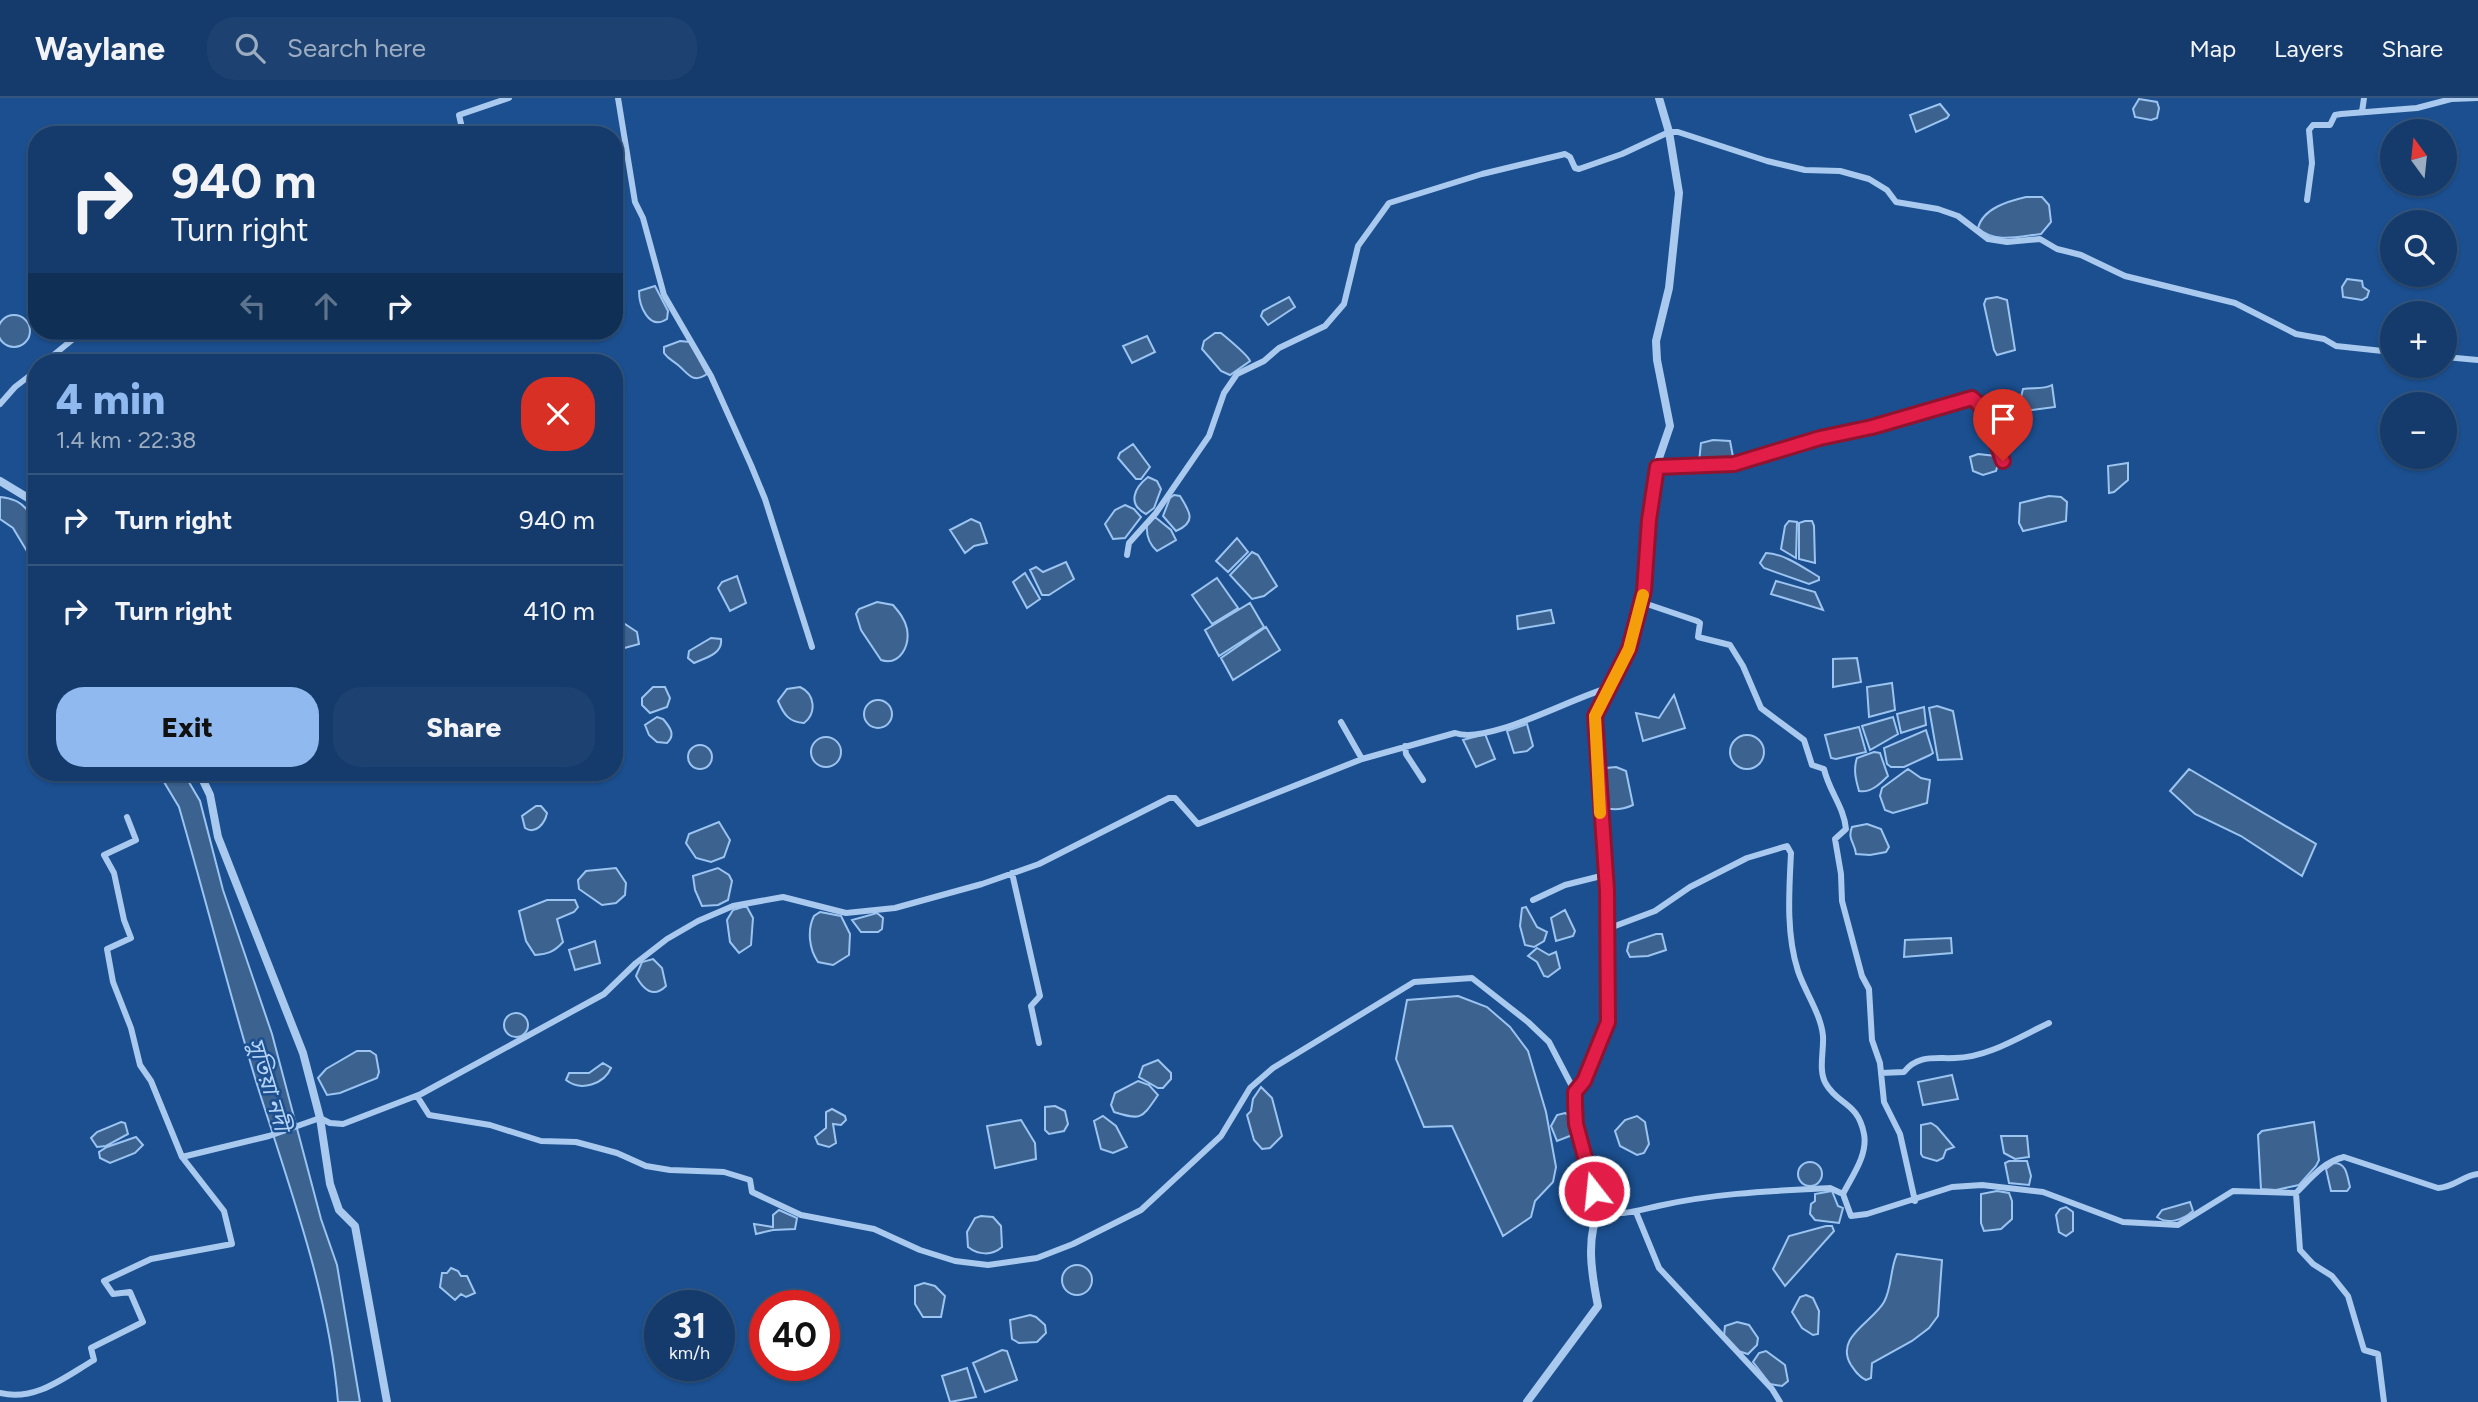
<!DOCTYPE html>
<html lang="en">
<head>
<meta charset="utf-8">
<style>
	body { margin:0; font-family:Figtree,"Noto Sans Bengali",sans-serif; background:#1d4271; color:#f1f3f6; height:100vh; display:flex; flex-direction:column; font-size:26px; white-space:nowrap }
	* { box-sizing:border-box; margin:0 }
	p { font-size:23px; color:#9dadc1 }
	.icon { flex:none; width:38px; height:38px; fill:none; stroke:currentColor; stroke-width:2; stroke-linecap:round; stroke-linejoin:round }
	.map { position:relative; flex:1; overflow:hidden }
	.sheet { position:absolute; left:28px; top:256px; width:595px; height:427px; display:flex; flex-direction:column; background:#143b6b; border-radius:28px; box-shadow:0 2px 5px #0004,0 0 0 2px #33557e }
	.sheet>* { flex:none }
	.hud { position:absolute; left:28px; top:28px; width:595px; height:214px; border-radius:28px; box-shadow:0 2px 5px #0004,0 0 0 2px #33557e; background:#143b6b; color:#f1f3f6; overflow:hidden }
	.needle { width:46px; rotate:345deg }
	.fabs { position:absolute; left:2380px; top:21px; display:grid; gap:14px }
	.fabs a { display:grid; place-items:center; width:77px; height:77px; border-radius:50%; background:#143b6b; box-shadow:0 2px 5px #0004,0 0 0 2px #33557e; font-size:35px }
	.speed { position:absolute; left:644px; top:1192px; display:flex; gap:14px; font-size:35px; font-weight:700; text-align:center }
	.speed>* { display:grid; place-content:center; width:91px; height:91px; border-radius:50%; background:#143b6b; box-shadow:0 2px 5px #0004,0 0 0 2px #33557e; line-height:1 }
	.speed small { font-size:18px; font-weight:400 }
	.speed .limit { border:10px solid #d22; background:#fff; color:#111 }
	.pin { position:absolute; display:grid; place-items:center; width:60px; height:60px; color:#fff; margin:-72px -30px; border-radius:50% 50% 50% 0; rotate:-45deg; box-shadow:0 0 7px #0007 }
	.pin .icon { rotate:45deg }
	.me { position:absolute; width:77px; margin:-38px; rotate:344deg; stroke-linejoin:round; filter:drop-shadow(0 0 5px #0008) }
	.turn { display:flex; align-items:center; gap:24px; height:147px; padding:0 28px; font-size:32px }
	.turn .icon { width:91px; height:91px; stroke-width:2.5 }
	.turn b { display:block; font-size:49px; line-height:60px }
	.lanes { display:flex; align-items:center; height:66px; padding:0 28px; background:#0003; justify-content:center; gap:35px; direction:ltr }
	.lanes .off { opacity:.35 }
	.round { display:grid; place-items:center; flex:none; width:74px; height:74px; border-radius:28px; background:#1d4271 }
	.summary { display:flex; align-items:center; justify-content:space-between; height:119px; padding:0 28px }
	h1 { font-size:42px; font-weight:800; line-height:52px; color:#90b9f0 }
	.cta { display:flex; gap:14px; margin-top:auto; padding:14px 28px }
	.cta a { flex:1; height:80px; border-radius:28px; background:#90b9f0; color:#111; font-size:28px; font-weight:800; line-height:80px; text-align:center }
	.cta a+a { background:#1d4271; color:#f1f3f6 }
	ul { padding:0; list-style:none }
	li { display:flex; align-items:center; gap:21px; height:91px; padding:0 28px; border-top:2px solid #33557e }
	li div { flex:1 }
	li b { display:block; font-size:26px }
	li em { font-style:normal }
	header { display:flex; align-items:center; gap:42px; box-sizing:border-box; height:98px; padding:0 35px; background:#143b6b; border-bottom:2px solid #33557e }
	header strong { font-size:33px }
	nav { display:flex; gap:38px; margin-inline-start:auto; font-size:24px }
	.search { width:490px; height:63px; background:#1d4271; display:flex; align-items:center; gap:18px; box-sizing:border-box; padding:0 24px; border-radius:28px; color:#9dadc1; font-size:26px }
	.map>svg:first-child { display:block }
</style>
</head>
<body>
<header>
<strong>Waylane</strong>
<div class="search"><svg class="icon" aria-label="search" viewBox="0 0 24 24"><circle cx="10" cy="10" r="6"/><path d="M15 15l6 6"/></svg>Search here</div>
<nav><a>Map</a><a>Layers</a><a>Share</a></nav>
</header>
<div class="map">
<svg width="2478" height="1304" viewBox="0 0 2478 1304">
	<rect width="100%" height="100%" fill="#1b4f8f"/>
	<path fill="#3c6290" stroke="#9cc4f0" stroke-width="2" d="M2139,1L2157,4L2159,10L2157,20L2151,22L2135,19L2133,11Z
		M1940,6L1949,17L1947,20L1916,34L1910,17Z
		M2026,99H2042L2049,107L2051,124L2041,136C2021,138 1994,146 1978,130C1983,110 2009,103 2026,99Z
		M2347,181L2362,183L2363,189L2369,193L2367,199L2362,202L2343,199L2342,189Z
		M655,188L668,213L667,221C649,233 639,208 639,193Z
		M1289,199L1295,209L1268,227L1261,218L1263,213Z
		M1997,199L2007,202L2015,252L1997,257L1994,252L1984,206L1986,201Z
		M-2 233a16 16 0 1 1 32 0a16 16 0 1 1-32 0Z
		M1215,235H1221C1228,241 1248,257 1250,263L1230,277L1221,273L1202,251L1204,243Z
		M1147,238L1155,254L1132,265L1123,248Z
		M680,243L690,244L707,276C692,286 689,276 678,267C672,262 668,261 664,255V249Z
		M2052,287L2055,309L2032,312L2022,310L2020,303L2023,291C2033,289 2043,292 2052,287Z
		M1713,342L1730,343L1734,364H1699L1701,345Z
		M1133,346L1150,369L1141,381H1136L1118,360L1120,355Z
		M1978,356L1996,358L1999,362L1996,373L1983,377L1973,373L1970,359Z
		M2128,365V382L2114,394L2109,395L2108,368Z
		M1148,379L1157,383L1161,391L1154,410L1146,416C1127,406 1134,390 1148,379Z
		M1174,397L1180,398C1190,414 1197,424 1176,433L1163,418L1170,400Z
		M2049,398L2061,399L2067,404L2066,423L2023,433L2019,425L2020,405Z
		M0,399C40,402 37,440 37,470L13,430L0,421Z
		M1125,407L1134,411L1141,419L1125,440L1113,441L1105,426L1115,412Z
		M1155,419L1171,432L1176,442L1157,453C1149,446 1146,438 1147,427Z
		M971,421L980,425L987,445L974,448L965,455L950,432Z
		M1789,423L1797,424L1796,460L1781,451L1785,428Z
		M1805,423H1812L1814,428L1815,465L1799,461V425Z
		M1237,440L1248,454L1228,474L1216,463Z
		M1252,454L1258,457L1277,488L1264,498L1252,501L1230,477Z
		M1766,455C1783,455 1804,470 1819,479V482L1809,486L1764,470L1760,465Z
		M1066,464L1074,481L1049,497H1042L1030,472L1036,469L1043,474Z
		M1025,475L1040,501L1027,510L1013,484Z
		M737,478L746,505L730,513L718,490L722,484Z
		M1217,480L1238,510L1212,526L1192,497Z
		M1776,483L1815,494L1823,512L1771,496Z
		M877,504L893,507C899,514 905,521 907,531C910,548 900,568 881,562L861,532L856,516L859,511Z
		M1250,505L1264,529L1219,558L1205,532Z
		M1551,512L1554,525L1518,531L1517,518Z
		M625,526L637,534L639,546L621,551L614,548V529Z
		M1266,529L1280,552L1233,582L1221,560Z
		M711,540L721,541C723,556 705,560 694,565L688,560L689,553Z
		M1857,560L1861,584L1833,589V561Z
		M1892,585L1895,612L1869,619L1867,589Z
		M653,589H665L670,600L667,609L650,615L642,607V600Z
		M800,589C815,596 817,615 804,625C789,624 784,617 778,603L787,591Z
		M1674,597L1685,630L1643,643L1636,615L1659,620Z
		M864 616a14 14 0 1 1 28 0a14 14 0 1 1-28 0Z
		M1937,608L1953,613L1962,661L1938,662L1929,610Z
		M1924,609L1926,627L1901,635L1897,616Z
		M657,619L663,621C670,629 676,637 667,645L657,644L649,637L645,627Z
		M1893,619L1898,636L1870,652L1862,628Z
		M1527,626L1533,648L1527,653L1514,655L1507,633Z
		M1859,629L1866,654L1836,661L1831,660L1825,637Z
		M1926,632L1933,655L1930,657L1904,669H1891L1887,666L1884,650Z
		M1485,636L1495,661L1476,669L1463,642Z
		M1730 654a17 17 0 1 1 34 0a17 17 0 1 1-34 0Z
		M811 654a15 15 0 1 1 30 0a15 15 0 1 1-30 0Z
		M688 659a12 12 0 1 1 24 0a12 12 0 1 1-24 0Z
		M1874,654L1880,655L1888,678C1880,686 1871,695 1859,693C1856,682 1853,672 1857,660Z
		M1616,669L1626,673L1633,707C1624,711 1613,713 1603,709L1604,674L1606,670Z
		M1908,671L1921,680L1930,682L1927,705L1893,715L1885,712L1880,698L1882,690Z
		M2189,671L2316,746L2302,778L2241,738L2195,716L2170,693Z
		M158,674H183L200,703L223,792L272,936L321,1121L337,1167L360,1304H338C329,1193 288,1086 255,980C228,890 205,799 179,709Z
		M536,708H541L547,715C545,725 536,737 525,730L522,718Z
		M719,724L730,742L724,759L711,764L696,760L686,745L689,736Z
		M1867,726L1881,731L1889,749L1886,754L1870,757L1856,756C1855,745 1847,741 1852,729Z
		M616,770L626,785L625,797L616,805L602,807L579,791L578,782L586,773Z
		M718,770L729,777L732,783L728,802L718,807L702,808L695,792L693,778Z
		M547,802H575L578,809L574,814L557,821L563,844C554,854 548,856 535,857L526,843L519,813Z
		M743,809H747L753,820L751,847L739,855L730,844L727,822L733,812Z
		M1526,809L1537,829L1547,834L1544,843L1534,849L1525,847L1520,828L1522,810Z
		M1565,812L1575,833L1573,838L1556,843L1551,820Z
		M820,814L841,818L850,836L849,857L833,867L818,864C809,851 807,832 814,818Z
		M877,815L883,820L882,831L878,834H861L852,822Z
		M1656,836H1662L1666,852L1648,858L1630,859L1627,853L1629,845Z
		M1951,840L1952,855L1904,859L1905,842Z
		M595,843L600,865L575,872L569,852Z
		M1537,850L1549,857L1556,854L1560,870L1548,879L1544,878L1537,864L1528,858Z
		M653,861L662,870L666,888C653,901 643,891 636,878L642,864Z
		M1458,898L1487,909L1510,929L1528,953L1546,1014L1556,1069L1553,1084L1535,1103L1531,1119L1503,1138L1452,1028L1424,1029L1396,961L1407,902Z
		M504 927a12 12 0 1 1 24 0a12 12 0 1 1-24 0Z
		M357,953H370L376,957L379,974L377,980L340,995L327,997L318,980L326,971Z
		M1158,962L1171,975V981L1163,990H1158L1139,979L1143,968Z
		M603,965L611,970C604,986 581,994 566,982L569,975H589Z
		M1952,977L1958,1001L1923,1007L1918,984Z
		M1138,983L1149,987L1158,997C1142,1020 1142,1023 1114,1014L1111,1007L1115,995Z
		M1261,989L1272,1000L1282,1038L1270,1050L1262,1051L1254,1042L1247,1017L1251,1013L1253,1001Z
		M1055,1008L1065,1013L1068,1026L1064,1033L1049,1036L1045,1032V1009Z
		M832,1011L845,1018L846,1022L841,1027L833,1026L836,1045L829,1049L818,1046L815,1039L826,1030V1014Z
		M1565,1015L1573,1019L1575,1036L1557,1043L1551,1028L1557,1017Z
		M1103,1018L1116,1028L1127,1049L1113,1055L1101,1051L1094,1023Z
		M1637,1018L1645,1024L1649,1046L1644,1055L1637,1057L1620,1048L1615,1033L1625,1022Z
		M1021,1022L1035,1045L1036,1061L995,1070L987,1028Z
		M121,1024L125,1025L128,1036L106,1048L97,1049L91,1040L97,1034Z
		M2314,1024L2319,1062L2316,1068L2299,1087L2276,1092L2261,1091L2258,1037L2262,1033Z
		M1931,1025L1937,1029L1954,1049L1946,1052L1943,1060L1937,1063L1923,1059L1921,1056V1027Z
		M2001,1038H2027L2029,1059L2015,1061L2004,1055Z
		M136,1039L143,1047L135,1055L110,1065L100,1060L99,1054L107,1049Z
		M2009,1063H2027L2031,1078L2029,1087L2009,1085L2005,1065Z
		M1798 1076a12 12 0 1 1 24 0a12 12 0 1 1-24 0Z
		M2334,1065C2347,1065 2347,1078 2350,1089L2347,1093H2331L2326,1071Z
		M1583,1073C1591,1083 1599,1100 1591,1112L1579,1116L1575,1115L1568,1105L1572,1097L1563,1084L1565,1078Z
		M1832,1093L1838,1108L1843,1110L1839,1125L1815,1122L1810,1116L1811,1106L1815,1103V1096Z
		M1997,1093L2009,1095L2012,1103V1121L2001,1131L1984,1133L1981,1125V1096Z
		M2190,1104L2193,1113C2183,1122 2168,1127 2157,1119L2162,1112Z
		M2066,1109L2073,1114V1133L2066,1138L2059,1134L2056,1117L2060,1111Z
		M779,1112L797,1120L795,1131L773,1132L756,1136L754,1126L773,1129V1117Z
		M981,1118L993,1119L1001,1128L1002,1149C992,1158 978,1157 968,1149L967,1134L975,1120Z
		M1826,1128H1832L1834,1133L1785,1188L1773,1171L1789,1138Z
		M1897,1156L1942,1162L1938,1218L1929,1230L1912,1243L1872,1265L1871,1280L1866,1282C1859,1279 1855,1273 1851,1267C1834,1239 1873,1224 1884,1204C1892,1190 1890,1171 1897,1156Z
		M1062 1182a15 15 0 1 1 30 0a15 15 0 1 1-30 0Z
		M451,1170L458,1173L461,1178H467L475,1195L466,1199L461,1196L455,1202L440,1189L442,1175H447Z
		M924,1185L935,1188L945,1198L941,1219H923L915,1206V1188Z
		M1806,1197L1813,1200L1819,1213L1818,1236L1813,1237L1802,1230L1792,1214L1800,1199Z
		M1030,1217L1036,1219L1045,1227L1046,1235L1037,1244L1019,1245L1012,1241L1010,1222Z
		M1737,1224L1749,1227L1758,1240L1757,1247L1748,1256L1738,1253L1724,1238L1725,1228Z
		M1002,1252L1007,1253L1017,1282L985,1294L973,1265Z
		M1766,1253L1785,1267L1788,1283L1782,1288L1770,1286L1753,1264L1759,1255Z
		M967,1270L976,1299L950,1304L942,1278Z"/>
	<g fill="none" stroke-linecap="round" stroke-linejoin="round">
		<path stroke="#a9c9ee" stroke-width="6" d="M618,0L635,104L643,120L664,197L711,278L751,367L765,401L812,549
			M2362,14L2364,0
			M462,30L459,17L509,0
			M417,37L435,29L462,30L464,37
			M2307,102L2312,65L2309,32L2313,27H2330L2335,17L2341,16L2417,10L2451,1L2478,0
			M2445,259L2478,262
			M45,264L83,233
			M0,306L15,289L37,272
			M1657,369L1734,366L1820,340L1872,329L1972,300C1990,312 1995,343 2003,363
			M1127,457L1129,445L1156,415L1209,338L1224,295L1237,276L1264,263L1279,250L1325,228L1344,206L1358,148L1389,105L1482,76L1565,56L1570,59L1575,70L1579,71L1622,56L1669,34H1678L1767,63L1805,72L1840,73L1869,81L1887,92L1896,104L1938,111L1958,118L1988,141L2007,144L2040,141L2057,151L2081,157L2125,178L2235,205L2296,236L2324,241L2336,248L2392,254
			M1641,504L1697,523L1700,525L1698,539L1730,547L1743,568L1761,610L1804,642L1812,667L1824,671C1829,693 1844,709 1846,731L1835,741L1841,776L1842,803L1862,878L1869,891L1872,942L1880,965L1884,1004L1900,1036L1915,1103
			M1341,624L1362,661
			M1405,648L1406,656L1423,682
			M127,719L136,742L104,757L114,775L124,822L131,840L107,851L113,884L131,930L140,967L151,983L182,1059L269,1038L320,1020L330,1025L343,1026L421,996L604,896L636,865L667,841L698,823L733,808L783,799L846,815L895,810L982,786L1039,766L1169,700H1175L1198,726L1362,661L1455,635C1488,647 1571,600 1608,590
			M1012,775L1040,898L1031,908L1039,945
			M1533,802L1565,787L1605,777
			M1607,831L1655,813L1690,789L1747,760L1787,748L1791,755C1789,794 1786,836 1798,873C1805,894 1821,916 1823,938C1824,953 1818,973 1826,986C1838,1007 1858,1004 1864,1036C1868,1057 1852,1078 1843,1096
			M1881,975L1904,974C1918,956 1936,961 1955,960C1987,960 2021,938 2049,925
			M417,998L429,1017L490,1027L541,1043L576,1044L617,1055L646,1068L670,1072L724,1074L750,1082L752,1094L801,1117L874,1131L920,1152L955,1163L988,1167L1037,1160L1073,1146L1141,1112L1221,1038L1250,990L1273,970L1414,884L1472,880L1528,924L1549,944L1575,994
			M2296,1095L2300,1152L2313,1166L2332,1178L2348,1198L2364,1252L2378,1256L2384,1304
			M1600,1111C1618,1120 1639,1112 1658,1108C1715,1095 1772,1093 1830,1090L1843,1096L1851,1118L1867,1116L1952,1089L1982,1087L2043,1094L2123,1124L2178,1127L2233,1093L2296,1095C2311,1080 2323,1064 2344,1059L2438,1090C2455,1089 2462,1078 2478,1076
			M1636,1114L1659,1170L1772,1291L1780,1304
			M0,1295C35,1304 65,1279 94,1262L91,1250L143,1224L130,1194L113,1196L104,1183L151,1161L232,1146L224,1113L182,1059"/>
		<path stroke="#a9c9ee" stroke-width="8" d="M0,383L33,403L37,412
			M199,674L210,697L218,739L303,955L320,1020L330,1086L339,1112L355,1128L387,1304
			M1527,1304L1598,1208C1592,1178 1585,1139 1600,1111L1576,1026L1575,1006V994L1584,983L1598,953L1608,924L1607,792L1595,618L1629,551L1644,493L1653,391L1658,363L1670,328L1657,262L1656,243L1669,190L1679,95L1669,34L1659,0"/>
	</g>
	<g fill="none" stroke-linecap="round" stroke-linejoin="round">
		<defs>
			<path id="route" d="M1594,1093L1576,1026L1575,1006V994L1584,983L1608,924L1607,792L1595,618L1629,551L1644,493L1649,422L1657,369L1734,366L1820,340L1872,329L1972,300C1990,313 1995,343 2003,363"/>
		</defs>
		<use href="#route" stroke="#92132f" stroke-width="18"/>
		<use href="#route" stroke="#e11d48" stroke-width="12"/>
		<path stroke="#f59e0b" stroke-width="12" d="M1600,715L1595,618L1629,551L1643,497"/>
	</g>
	<g text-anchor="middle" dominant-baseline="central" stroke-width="5" stroke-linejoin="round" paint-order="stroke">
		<g font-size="23" font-style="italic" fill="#b5d3f5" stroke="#1b4f8f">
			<text transform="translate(269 986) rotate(73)">সুতিয়া নদী</text>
		</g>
	</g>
</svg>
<div class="fabs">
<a><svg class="needle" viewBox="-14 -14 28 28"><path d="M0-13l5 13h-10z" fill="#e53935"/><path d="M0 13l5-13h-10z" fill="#9dadc1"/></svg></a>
<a><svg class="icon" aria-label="search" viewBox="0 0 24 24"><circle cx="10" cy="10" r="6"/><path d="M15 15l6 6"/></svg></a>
<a>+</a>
<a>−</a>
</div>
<div class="speed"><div>31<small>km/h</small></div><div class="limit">40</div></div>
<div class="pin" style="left:2003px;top:363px;background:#d93025"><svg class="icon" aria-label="arrive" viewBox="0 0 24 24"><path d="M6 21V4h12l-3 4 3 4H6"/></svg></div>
<svg class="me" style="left:1594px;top:1093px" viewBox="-20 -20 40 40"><circle r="17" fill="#e11d48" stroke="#fff" stroke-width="3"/><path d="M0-11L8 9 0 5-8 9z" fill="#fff"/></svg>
<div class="hud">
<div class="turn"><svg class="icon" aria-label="right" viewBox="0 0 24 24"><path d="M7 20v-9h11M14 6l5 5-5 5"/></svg><div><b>940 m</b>Turn right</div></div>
<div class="lanes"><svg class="icon off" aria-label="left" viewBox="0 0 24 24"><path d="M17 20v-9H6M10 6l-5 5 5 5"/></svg><svg class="icon off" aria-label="ahead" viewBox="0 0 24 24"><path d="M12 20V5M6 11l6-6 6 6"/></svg><svg class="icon" aria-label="right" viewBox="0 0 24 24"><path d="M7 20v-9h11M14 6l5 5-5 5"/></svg></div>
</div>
<section class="sheet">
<div class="summary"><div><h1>4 min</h1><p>1.4 km · 22:38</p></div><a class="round" style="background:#d93025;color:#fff"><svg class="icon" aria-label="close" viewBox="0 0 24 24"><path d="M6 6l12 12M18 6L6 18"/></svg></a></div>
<ul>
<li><svg class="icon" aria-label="right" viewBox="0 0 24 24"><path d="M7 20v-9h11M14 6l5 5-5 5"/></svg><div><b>Turn right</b></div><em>940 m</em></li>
<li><svg class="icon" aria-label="right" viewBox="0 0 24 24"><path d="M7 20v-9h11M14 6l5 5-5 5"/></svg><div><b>Turn right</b></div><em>410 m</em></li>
</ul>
<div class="cta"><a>Exit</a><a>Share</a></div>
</section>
</div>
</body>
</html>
